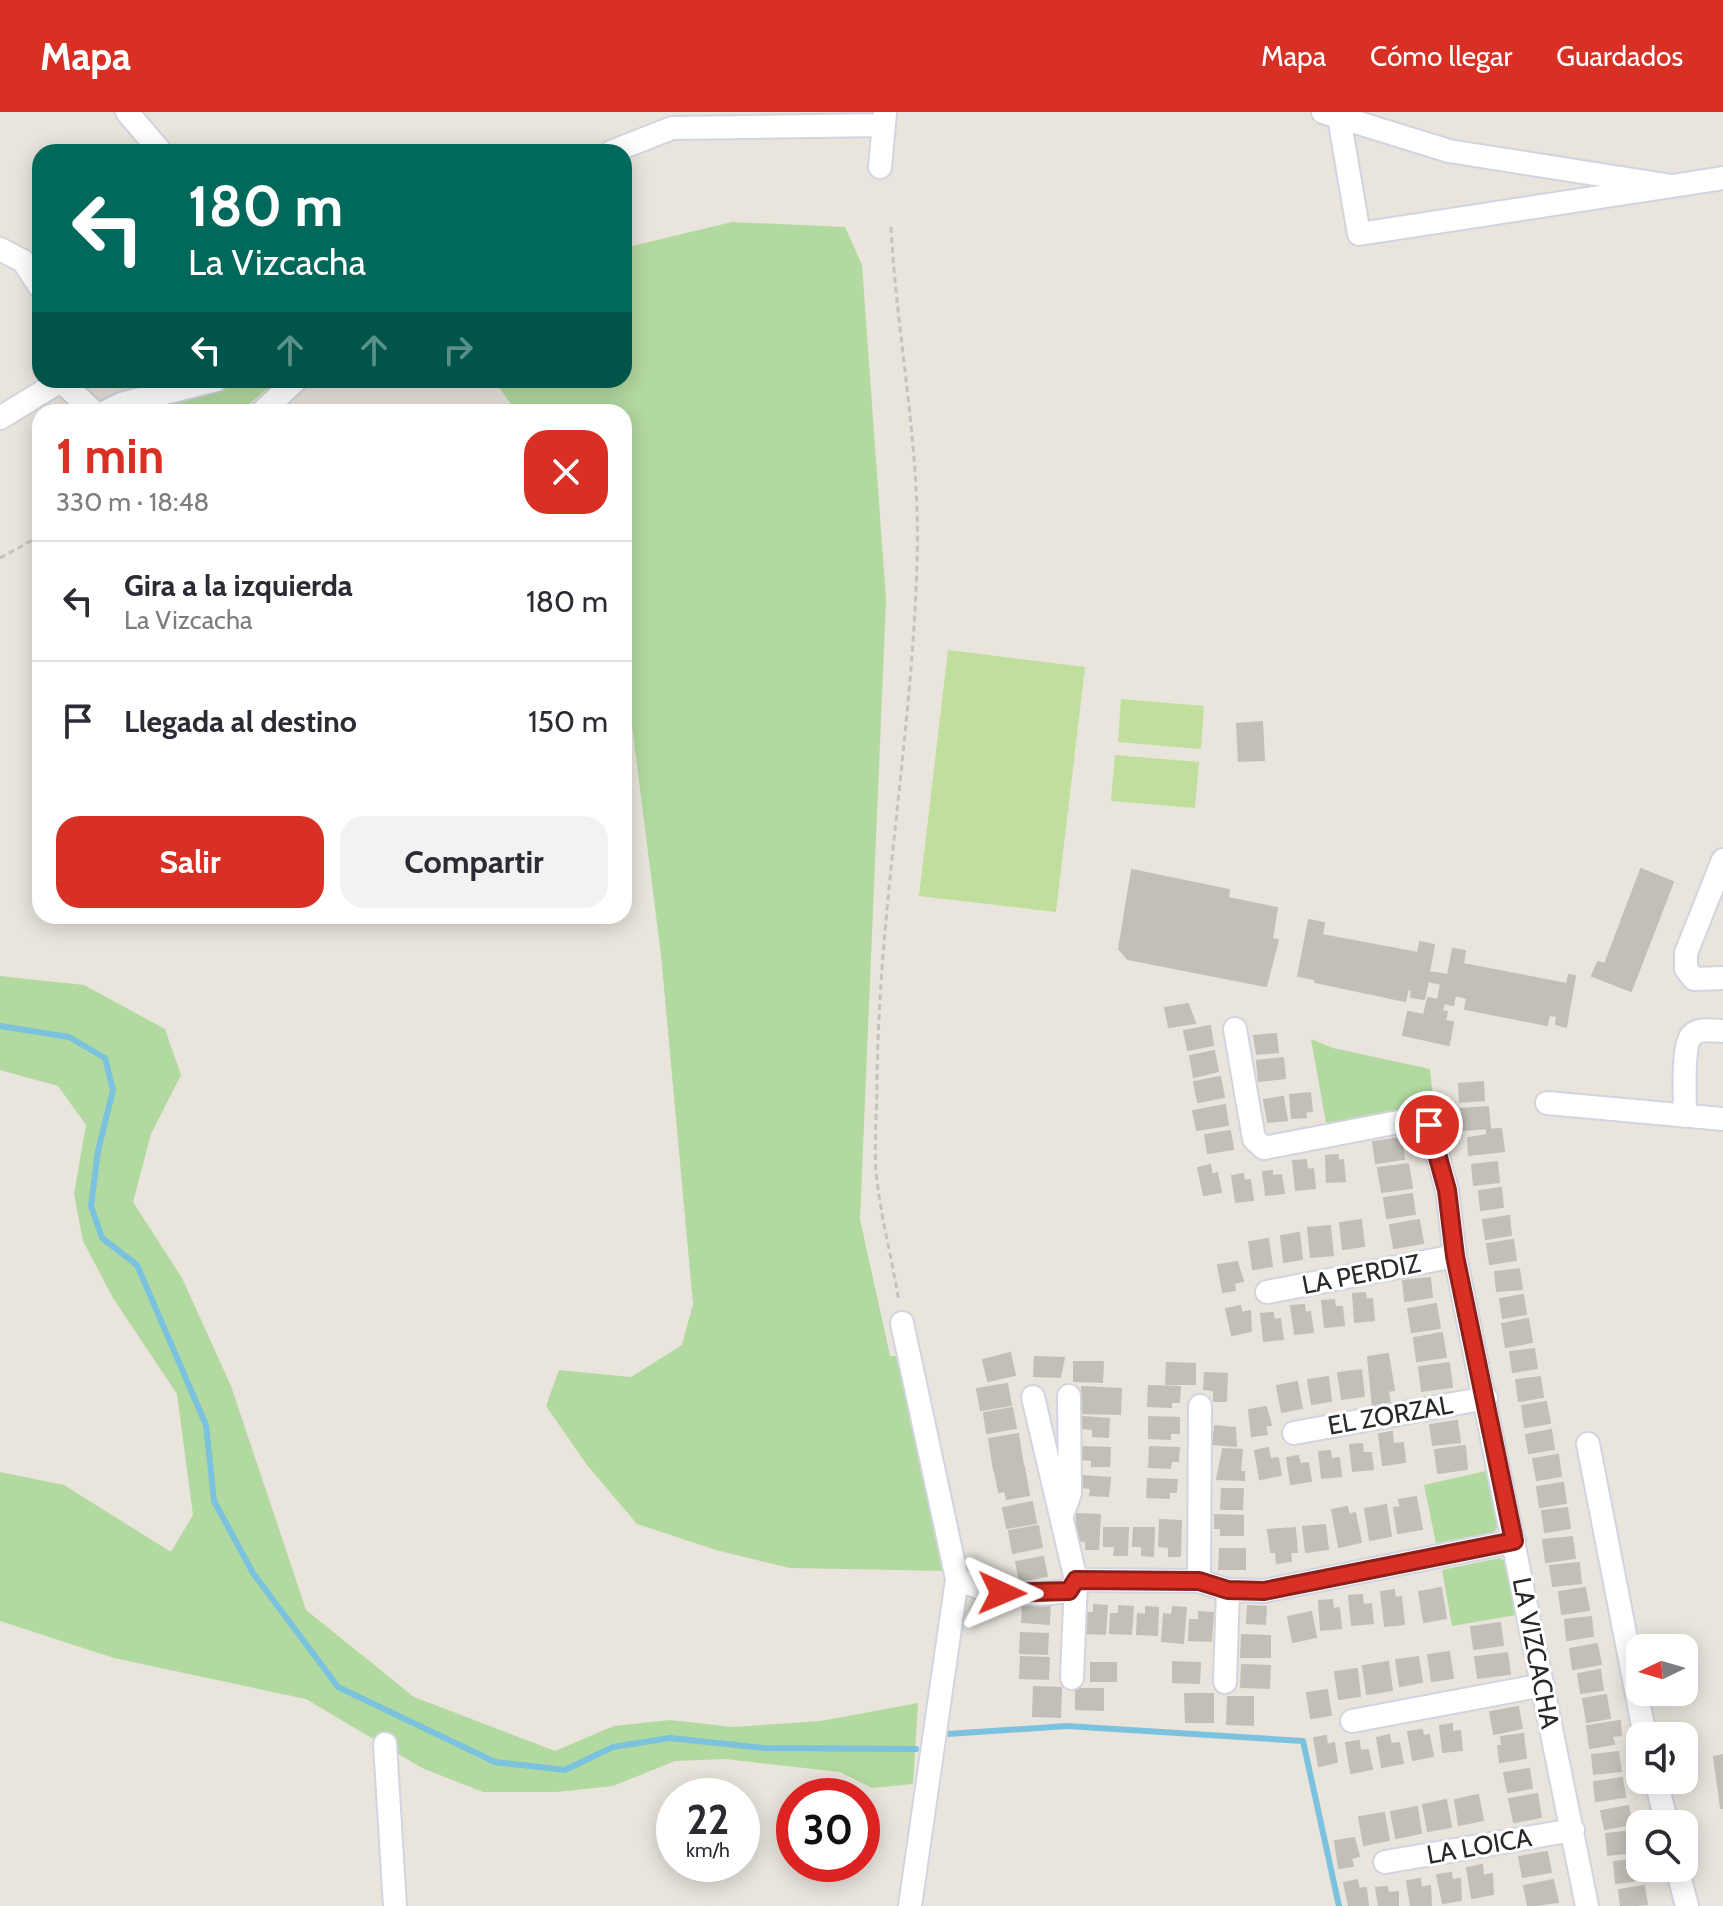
<!DOCTYPE html>
<html lang="es">
<head>
<meta charset="utf-8">
<style>
	body { margin:0; font-family:Cabin,sans-serif; background:#f2f2f3; color:#2b2b33; height:100vh; display:flex; flex-direction:column; font-size:30px; white-space:nowrap }
	* { box-sizing:border-box; margin:0 }
	p { font-size:26px; color:#7c7c81 }
	.icon { flex:none; width:44px; height:44px; fill:none; stroke:currentColor; stroke-width:2; stroke-linecap:round; stroke-linejoin:round }
	.map { position:relative; flex:1; overflow:hidden }
	.drawer { position:absolute; left:32px; top:292px; width:600px; height:520px; display:flex; flex-direction:column; background:#fff; border-radius:24px; box-shadow:0 4px 20px #0003 }
	.drawer>* { flex:none }
	.banner { position:absolute; left:32px; top:32px; width:600px; height:244px; border-radius:24px; box-shadow:0 4px 20px #0003; background:#00695c; color:#fff; overflow:hidden }
	.needle { width:52px; rotate:265deg }
	.fabs { position:absolute; left:1626px; top:1522px; display:grid; gap:16px }
	.fabs a { display:grid; place-items:center; width:72px; height:72px; border-radius:16px; background:#fff; box-shadow:0 4px 20px #0003; font-size:40px }
	.speed { position:absolute; left:656px; top:1666px; display:flex; gap:16px; font-size:40px; font-weight:700; text-align:center }
	.speed>* { display:grid; place-content:center; width:104px; height:104px; border-radius:50%; background:#fff; box-shadow:0 4px 20px #0003; line-height:1 }
	.speed small { font-size:20px; font-weight:400 }
	.speed .limit { border:12px solid #d22; background:#fff; color:#111 }
	.pin { position:absolute; display:grid; place-items:center; width:68px; height:68px; color:#fff; margin:-34px; border:4px solid #fff; border-radius:50%; box-shadow:0 2px 8px #0007 }
	.me { position:absolute; width:88px; margin:-44px; rotate:91deg; stroke-linejoin:round; filter:drop-shadow(0 0 6px #0008) }
	.turn { display:flex; align-items:center; gap:28px; height:168px; padding:0 24px; font-size:36px }
	.turn .icon { width:104px; height:104px; stroke-width:2.5 }
	.turn b { display:block; font-size:56px; line-height:68px }
	.lanes { display:flex; align-items:center; height:76px; padding:0 24px; background:#0003; justify-content:center; gap:40px; direction:ltr }
	.lanes .off { opacity:.35 }
	.round { display:grid; place-items:center; flex:none; width:84px; height:84px; border-radius:24px; background:#f2f2f3 }
	.head { display:flex; align-items:center; justify-content:space-between; height:136px; padding:0 24px }
	h1 { font-size:48px; font-weight:800; line-height:60px; color:#d93025 }
	.button { display:flex; gap:16px; margin-top:auto; padding:16px 24px }
	.button a { flex:1; height:92px; border-radius:24px; background:#d93025; color:#fff; font-size:32px; font-weight:800; line-height:92px; text-align:center }
	.button a+a { background:#f2f2f3; color:#2b2b33 }
	ul { padding:0; list-style:none }
	li { display:flex; align-items:center; gap:24px; height:120px; padding:0 24px; border-top:2px solid #e1e1e2 }
	li div { flex:1 }
	li b { display:block; font-size:30px }
	li em { font-style:normal }
	header { display:flex; align-items:center; gap:48px; box-sizing:border-box; height:112px; padding:0 40px; background:#d93025; color:#fff }
	header strong { font-size:38px }
	nav { display:flex; gap:44px; margin-inline-start:auto; font-size:28px }
	.map>svg:first-child { display:block }
</style>
</head>
<body>
<header>
<strong>Mapa</strong>
<nav><a>Mapa</a><a>Cómo llegar</a><a>Guardados</a></nav>
</header>
<div class="map">
<svg width="1723" height="1794" viewBox="0 0 1723 1794">
	<rect width="100%" height="100%" fill="#e9e4dc"/>
	<path fill="#b2d99f" d="M732,110L845,115L862,153L886,488L860,1107L890,1244H904L948,1459L790,1456L716,1438L637,1412L587,1353L546,1294L559,1258L631,1265L682,1233L693,1192L661,843L628,582L624,516V300H516L494,268H624V136Z
		M235,268H285L264,279L240,300H124Z
		M0,864L84,873L165,917L181,963L151,1022L133,1090L182,1166L231,1274L306,1498L414,1585L555,1639L614,1614L670,1608L733,1615L821,1609L918,1591L913,1672L872,1676L840,1660L725,1647L675,1649L613,1674L556,1680H483L422,1656L306,1587L114,1546L0,1509V1360L64,1373L171,1440L193,1403L177,1282L113,1186L83,1129L74,1082L86,1013L58,974L0,958Z
		M1311,927L1333,936L1430,957L1433,986L1422,994L1326,1011Z
		M1486,1359L1498,1414L1494,1420L1436,1431L1424,1373Z
		M1500,1446L1507,1451L1516,1503L1452,1514L1442,1458Z"/>
	<path fill="#c1df9c" d="M948,538L1085,555L1056,800L919,784Z
		M1121,587L1204,594L1201,637L1118,630Z
		M1115,643L1199,650L1195,696L1111,689Z"/>
	<g fill="none" stroke-linecap="round" stroke-linejoin="round">
		<path stroke="#7bc2df" stroke-width="6" d="M0,914L69,925L105,946L113,978L98,1039L91,1094L102,1126L137,1153L206,1313L214,1389L253,1461L338,1575L495,1650L565,1658L613,1635L670,1626L764,1636L916,1637
			M947,1622L1067,1614L1303,1629L1339,1794"/>
	</g>
	<path fill="#c2beb8" stroke="#c4bfb6" stroke-width="2" d="M1262,610L1264,648L1239,649L1237,612Z
		M1641,757L1673,770L1631,879L1592,864L1598,850L1605,852Z
		M1132,758L1229,778L1228,786L1277,796L1272,827L1278,828L1266,874L1128,847L1119,837Z
		M1309,808L1324,811L1322,823L1418,841L1420,830L1434,833L1429,860L1448,863L1453,837L1465,839L1463,852L1567,872L1569,863L1575,864L1566,915L1556,912L1557,904L1549,903L1547,913L1465,897L1467,886L1455,883L1453,893L1444,891L1442,899L1447,900L1445,909L1453,910L1449,933L1403,923L1408,900L1424,903L1428,886L1438,888L1441,872L1428,869L1424,887L1411,885L1412,878L1408,877L1405,889L1315,870L1316,861L1314,867L1298,864Z
		M1188,892L1195,911L1169,915L1165,896Z
		M1210,914L1213,933L1188,938L1184,919Z
		M1276,922L1278,940L1257,942L1254,924Z
		M1214,939L1218,959L1194,965L1190,944Z
		M1283,946L1285,966L1259,969L1257,949Z
		M1220,965L1224,985L1198,990L1194,970Z
		M1483,970L1484,988L1460,990L1459,972Z
		M1310,981L1312,999L1305,1000L1306,1005L1292,1006L1290,983Z
		M1283,985L1287,1008L1268,1010L1264,988Z
		M1225,993L1228,1013L1197,1018L1193,999Z
		M1488,995L1490,1016L1463,1018L1461,997Z
		M1501,1017L1504,1039L1469,1043L1468,1026L1487,1023V1018Z
		M1230,1019L1233,1037L1208,1041L1205,1023Z
		M1401,1026L1404,1047L1376,1051L1373,1030Z
		M1338,1043V1049L1343,1048L1345,1069L1327,1070L1326,1044Z
		M1306,1048L1307,1058L1313,1057L1315,1076L1296,1078L1293,1049Z
		M1497,1050L1499,1070L1474,1073L1472,1053Z
		M1408,1052L1412,1076L1382,1080L1378,1056Z
		M1210,1053L1212,1063L1217,1061L1221,1080L1204,1083L1198,1056Z
		M1272,1059V1064L1281,1063L1284,1081L1266,1083L1263,1060Z
		M1243,1062L1244,1069L1250,1068L1253,1088L1236,1090L1232,1064Z
		M1501,1076L1503,1095L1481,1098L1479,1079Z
		M1412,1082L1415,1102L1387,1106L1384,1086Z
		M1509,1104L1511,1123L1486,1127L1483,1108Z
		M1361,1108L1364,1134L1343,1137L1340,1111Z
		M1419,1108L1423,1131L1394,1136L1390,1113Z
		M1330,1114L1333,1143L1311,1145L1308,1116Z
		M1299,1121L1302,1147L1284,1150L1281,1124Z
		M1268,1127L1272,1154L1253,1157L1249,1130Z
		M1513,1128L1516,1148L1490,1152L1487,1132Z
		M1237,1150L1243,1169L1234,1171L1235,1178L1223,1180L1218,1153Z
		M1519,1157L1522,1177L1497,1179L1495,1160Z
		M1430,1166L1432,1185L1405,1189L1403,1169Z
		M1365,1181L1366,1188L1372,1187L1374,1208L1355,1210L1353,1182Z
		M1523,1183L1526,1202L1503,1206L1500,1187Z
		M1334,1188L1335,1195H1342L1344,1213L1325,1215L1322,1189Z
		M1436,1192L1440,1216L1412,1220L1408,1197Z
		M1304,1193L1305,1201L1310,1200L1313,1220L1295,1222L1291,1194Z
		M1240,1194L1242,1201L1250,1199L1251,1219L1232,1223L1226,1197Z
		M1273,1201L1274,1208L1280,1207L1283,1227L1264,1229L1261,1202Z
		M1528,1207L1532,1230L1506,1235L1502,1212Z
		M1442,1221L1446,1245L1417,1249L1414,1226Z
		M1534,1237L1537,1256L1513,1260L1510,1240Z
		M1010,1241L1015,1263L988,1269L983,1248Z
		M1388,1242L1394,1278L1388,1279L1390,1292L1373,1295L1368,1245Z
		M1035,1245L1064,1246L1060,1265L1034,1264Z
		M1074,1250H1103L1102,1270L1074,1269Z
		M1167,1251L1195,1252V1272H1166Z
		M1449,1251L1452,1275L1422,1279L1419,1255Z
		M1361,1258L1364,1284L1342,1287L1338,1261Z
		M1205,1261L1227,1262L1226,1289H1214V1278L1204,1277Z
		M1328,1265L1331,1289L1312,1292L1308,1268Z
		M1540,1265L1543,1285L1519,1289L1516,1268Z
		M1297,1270L1302,1296L1282,1300L1277,1274Z
		M1007,1272L1011,1293L981,1298L977,1277Z
		M1149,1274L1180,1275L1179,1290H1171V1295L1148,1294Z
		M1082,1275L1121,1277L1120,1302L1081,1301Z
		M1546,1290L1550,1311L1525,1315L1522,1294Z
		M1266,1295L1271,1313L1265,1314L1267,1322L1252,1324L1249,1298Z
		M1012,1296L1016,1316L987,1321L984,1301Z
		M1082,1305L1109,1307L1108,1325L1093,1324V1317L1081,1316Z
		M1149,1305L1179,1306V1321H1170V1327L1149,1326Z
		M1457,1309L1460,1330L1433,1333L1430,1313Z
		M1215,1314L1235,1316L1236,1334L1213,1332Z
		M1551,1318L1554,1337L1529,1341L1526,1323Z
		M1392,1320L1393,1332L1403,1331L1405,1350L1383,1353L1379,1322Z
		M1018,1322L1023,1353L994,1358L989,1327Z
		M1362,1332L1363,1341H1371L1373,1357L1353,1359L1350,1333Z
		M1465,1334L1467,1357L1438,1361L1435,1338Z
		M1082,1335L1110,1336L1109,1354H1092V1348L1082,1347Z
		M1150,1335L1179,1336L1178,1349H1171L1170,1356L1149,1355Z
		M1268,1336L1270,1347L1278,1346L1281,1363L1260,1367L1255,1339Z
		M1223,1337L1242,1338L1240,1360H1244V1368L1217,1367Z
		M1330,1339L1331,1347L1339,1346L1341,1364L1322,1366L1319,1340Z
		M1558,1343L1561,1364L1537,1368L1533,1347Z
		M1298,1344L1300,1352L1308,1351L1311,1369L1291,1372L1287,1346Z
		M1024,1355L1029,1383L1007,1387L1005,1379L999,1380L995,1360Z
		M1081,1364L1110,1366L1108,1384L1090,1383L1091,1376L1080,1375Z
		M1148,1367L1177,1368L1176,1380H1169V1386L1147,1385Z
		M1563,1371L1566,1391L1540,1395L1537,1375Z
		M1222,1377H1243L1242,1397H1221Z
		M1416,1385L1422,1417L1398,1421L1394,1396L1401,1395L1399,1388Z
		M1032,1390L1036,1411L1007,1416L1003,1396Z
		M1386,1393L1391,1424L1370,1428L1365,1397Z
		M1347,1395L1349,1403L1355,1401L1361,1430L1339,1435L1332,1398Z
		M1567,1396L1570,1416L1545,1420L1542,1399Z
		M1077,1402L1100,1403L1098,1437H1086V1429L1076,1428Z
		M1215,1403L1243,1404V1423H1221V1416H1215Z
		M1160,1408L1181,1409L1180,1444H1169V1435L1159,1434Z
		M1325,1413L1328,1437L1306,1440L1303,1415Z
		M1038,1414L1042,1435L1013,1441L1009,1419Z
		M1104,1416H1128L1127,1443H1114L1115,1434H1104Z
		M1134,1416H1154L1153,1444L1142,1443V1434H1133Z
		M1295,1416L1297,1440H1290L1291,1449L1277,1451L1276,1440H1271L1268,1418Z
		M1572,1425L1575,1446L1546,1450L1543,1428Z
		M1220,1437H1245V1457H1219Z
		M1043,1445L1047,1464L1020,1469L1016,1450Z
		M1579,1451L1581,1471L1553,1474L1550,1454Z
		M1441,1476L1446,1506L1424,1510L1419,1480Z
		M1585,1476L1589,1498L1562,1502L1559,1480Z
		M1394,1478L1395,1486L1401,1485L1404,1512L1385,1514L1381,1480Z
		M1362,1483L1363,1493L1371,1492L1373,1511L1352,1513L1349,1484Z
		M1036,1487L1050,1488L1049,1512L1022,1510L1023,1493H1035Z
		M1332,1488L1333,1497L1339,1496L1341,1516L1321,1518L1319,1489Z
		M1094,1493L1107,1494L1105,1522L1086,1521V1516H1083L1084,1501H1094Z
		M1119,1494L1133,1495L1131,1522L1110,1521L1111,1502H1119Z
		M1248,1494L1266,1495L1265,1512L1247,1511Z
		M1146,1495L1158,1496L1157,1523L1137,1522L1138,1502L1146,1503Z
		M1173,1495L1186,1496L1183,1531L1162,1529L1164,1502L1172,1503Z
		M1199,1500L1213,1501L1211,1529L1189,1528L1190,1508H1199Z
		M1311,1500L1316,1525L1293,1530L1288,1505Z
		M1591,1505L1593,1524L1567,1528L1565,1508Z
		M1500,1511L1503,1533L1474,1537L1471,1515Z
		M1021,1521L1048,1522L1047,1542L1020,1541Z
		M1242,1523L1270,1524V1545H1241Z
		M1597,1532L1601,1552L1573,1557L1570,1537Z
		M1449,1540L1453,1566L1432,1569L1428,1543Z
		M1507,1541L1510,1562L1478,1566L1475,1545Z
		M1021,1545L1049,1546L1048,1567L1020,1566Z
		M1418,1545L1422,1570L1400,1574L1396,1548Z
		M1173,1550L1200,1551L1199,1571L1173,1570Z
		M1388,1550L1392,1578L1367,1582L1363,1554Z
		M1091,1551H1116V1569H1091Z
		M1242,1553L1270,1554L1269,1576L1241,1575Z
		M1357,1557L1360,1584L1339,1587L1335,1560Z
		M1600,1558L1603,1578L1581,1581L1578,1562Z
		M1034,1575L1061,1576L1060,1605L1033,1604Z
		M1076,1577H1103V1598L1076,1597Z
		M1327,1578L1331,1603L1311,1606L1307,1581Z
		M1185,1582H1213V1610H1186Z
		M1606,1583L1610,1606L1587,1610L1583,1587Z
		M1228,1585H1253V1613L1227,1612Z
		M1518,1595L1522,1616L1494,1622L1490,1600Z
		M1620,1609L1621,1623L1612,1624L1614,1632L1590,1636L1587,1614Z
		M1452,1612V1620L1460,1619L1462,1638L1443,1640L1440,1614Z
		M1422,1618L1423,1624L1429,1623L1433,1644L1413,1648L1408,1620Z
		M1523,1622L1526,1646L1500,1650L1498,1634H1502L1501,1625Z
		M1389,1623L1391,1632L1399,1631L1403,1651L1382,1655L1377,1626Z
		M1326,1624L1327,1633L1334,1631L1337,1650L1319,1654L1314,1626Z
		M1359,1629L1360,1639L1368,1638L1372,1657L1351,1661L1346,1631Z
		M1618,1640L1621,1659L1594,1662L1592,1643Z
		M1723,1643V1696H1721L1714,1645Z
		M1529,1657L1532,1676L1508,1680L1504,1661Z
		M1622,1666L1625,1685L1596,1689L1594,1670Z
		M1537,1682L1541,1705L1514,1710L1509,1687Z
		M1478,1683L1483,1708L1459,1713L1455,1688Z
		M1446,1688L1451,1715L1428,1719L1423,1693Z
		M1628,1694L1632,1712L1605,1717L1601,1699Z
		M1417,1695L1421,1721L1396,1726L1391,1700Z
		M1384,1701L1389,1728L1364,1733L1359,1705Z
		M1633,1719L1635,1740L1608,1743L1606,1722Z
		M1354,1726L1359,1744L1351,1746L1353,1754L1339,1756L1335,1729Z
		M1547,1740L1551,1760L1523,1765L1519,1745Z
		M1636,1747L1639,1768L1616,1771L1614,1750Z
		M1482,1753L1483,1764L1492,1762L1493,1782L1472,1786L1467,1756Z
		M1451,1761L1452,1768L1460,1767L1461,1788L1443,1791L1437,1763Z
		M1420,1767L1421,1776L1430,1774L1431,1794H1411L1407,1769Z
		M1357,1768L1359,1777L1366,1776L1368,1794H1349L1344,1771Z
		M1553,1768L1558,1790L1528,1794L1524,1774Z
		M1644,1774L1647,1792L1621,1794L1619,1778Z
		M1387,1775L1388,1781L1398,1780V1794H1379L1376,1776Z"/>
	<g fill="none" stroke-linecap="round" stroke-linejoin="round">
		<defs>
			<path id="minor" d="M127,0L161,40
				M1323,0L1449,39L1672,74L1723,66
				M1339,5L1359,122L1672,74
				M611,40L672,16L884,13
				M880,55L885,1
				M0,137L23,149L40,175
				M61,269L94,300
				M105,300L121,292L216,268
				M262,300L296,268
				M0,306L62,268
				M1723,748L1686,841V857L1694,867L1723,866
				M1235,917L1254,1027L1264,1036L1414,1007L1429,1013L1447,1078L1455,1144L1587,1794
				M1547,991L1723,1007
				M1685,1004C1685,988 1682,936 1691,924C1699,915 1713,919 1723,919
				M1267,1180L1455,1144
				M902,1211L957,1467L910,1794
				M1033,1285L1076,1468L1072,1566
				M1294,1321L1486,1286
				M1588,1332L1645,1624
				M1064,1398L1070,1381L1069,1284
				M957,1467L993,1481L1041,1482L1069,1479L1076,1468L1199,1469L1228,1478L1264,1479L1514,1429
				M1199,1469L1200,1294
				M1225,1570L1228,1478
				M1352,1609L1543,1573
				M385,1632L395,1794
				M1656,1668L1667,1712
				M1385,1750L1573,1718
				M1677,1756L1687,1794"/>
		</defs>
		<use href="#minor" stroke="#d2d4e0" stroke-width="26"/>
		<path stroke="#c3c3c3" stroke-width="3" stroke-dasharray="6 4" stroke-linecap="butt" d="M891,115C897,227 921,338 917,451C912,624 879,795 877,969C877,998 874,1029 876,1059C880,1103 892,1146 899,1190
			M0,446L40,424"/>
		<use href="#minor" stroke="#fff" stroke-width="22"/>
	</g>
	<g fill="none" stroke-linecap="round" stroke-linejoin="round">
		<defs>
			<path id="route" d="M1002,1481L1069,1479L1076,1468L1199,1469L1228,1478L1264,1479L1514,1429L1455,1144L1447,1078L1429,1013"/>
		</defs>
		<use href="#route" stroke="#8d1f18" stroke-width="20"/>
		<use href="#route" stroke="#d93025" stroke-width="14"/>
	</g>
	<g text-anchor="middle" dominant-baseline="central" stroke-width="6" stroke-linejoin="round" paint-order="stroke">
		<g font-size="26" fill="#292929" stroke="#fff">
			<text transform="translate(1361 1162) rotate(-11)">LA PERDIZ</text>
			<text transform="translate(1390 1303) rotate(-10)">EL ZORZAL</text>
			<text transform="translate(1536 1541) rotate(79)">LA VIZCACHA</text>
			<text transform="translate(1479 1734) rotate(-10)">LA LOICA</text>
		</g>
	</g>
</svg>
<div class="fabs">
<a><svg class="needle" viewBox="-14 -14 28 28"><path d="M0-13l5 13h-10z" fill="#e53935"/><path d="M0 13l5-13h-10z" fill="#7c7c81"/></svg></a>
<a><svg class="icon" aria-label="sound" viewBox="0 0 24 24"><path d="M4 9h4l5-4v14l-5-4H4zM17 9q2 3 0 6"/></svg></a>
<a><svg class="icon" aria-label="search" viewBox="0 0 24 24"><circle cx="10" cy="10" r="6"/><path d="M15 15l6 6"/></svg></a>
</div>
<div class="speed"><div>22<small>km/h</small></div><div class="limit">30</div></div>
<div class="pin" style="left:1429px;top:1013px;background:#d93025"><svg class="icon" aria-label="arrive" viewBox="0 0 24 24"><path d="M6 21V4h12l-3 4 3 4H6"/></svg></div>
<svg class="me" style="left:1002px;top:1481px" viewBox="-20 -20 40 40"><path d="M0-17L14 15 0 8-14 15z" fill="#d93025" stroke="#fff" stroke-width="4"/></svg>
<div class="banner">
<div class="turn"><svg class="icon" aria-label="left" viewBox="0 0 24 24"><path d="M17 20v-9H6M10 6l-5 5 5 5"/></svg><div><b>180 m</b>La Vizcacha</div></div>
<div class="lanes"><svg class="icon" aria-label="left" viewBox="0 0 24 24"><path d="M17 20v-9H6M10 6l-5 5 5 5"/></svg><svg class="icon off" aria-label="ahead" viewBox="0 0 24 24"><path d="M12 20V5M6 11l6-6 6 6"/></svg><svg class="icon off" aria-label="ahead" viewBox="0 0 24 24"><path d="M12 20V5M6 11l6-6 6 6"/></svg><svg class="icon off" aria-label="right" viewBox="0 0 24 24"><path d="M7 20v-9h11M14 6l5 5-5 5"/></svg></div>
</div>
<section class="drawer">
<div class="head"><div><h1>1 min</h1><p>330 m · 18:48</p></div><a class="round" style="background:#d93025;color:#fff"><svg class="icon" aria-label="close" viewBox="0 0 24 24"><path d="M6 6l12 12M18 6L6 18"/></svg></a></div>
<ul>
<li><svg class="icon" aria-label="left" viewBox="0 0 24 24"><path d="M17 20v-9H6M10 6l-5 5 5 5"/></svg><div><b>Gira a la izquierda</b><p>La Vizcacha</p></div><em>180 m</em></li>
<li><svg class="icon" aria-label="arrive" viewBox="0 0 24 24"><path d="M6 21V4h12l-3 4 3 4H6"/></svg><div><b>Llegada al destino</b></div><em>150 m</em></li>
</ul>
<div class="button"><a>Salir</a><a>Compartir</a></div>
</section>
</div>
</body>
</html>
